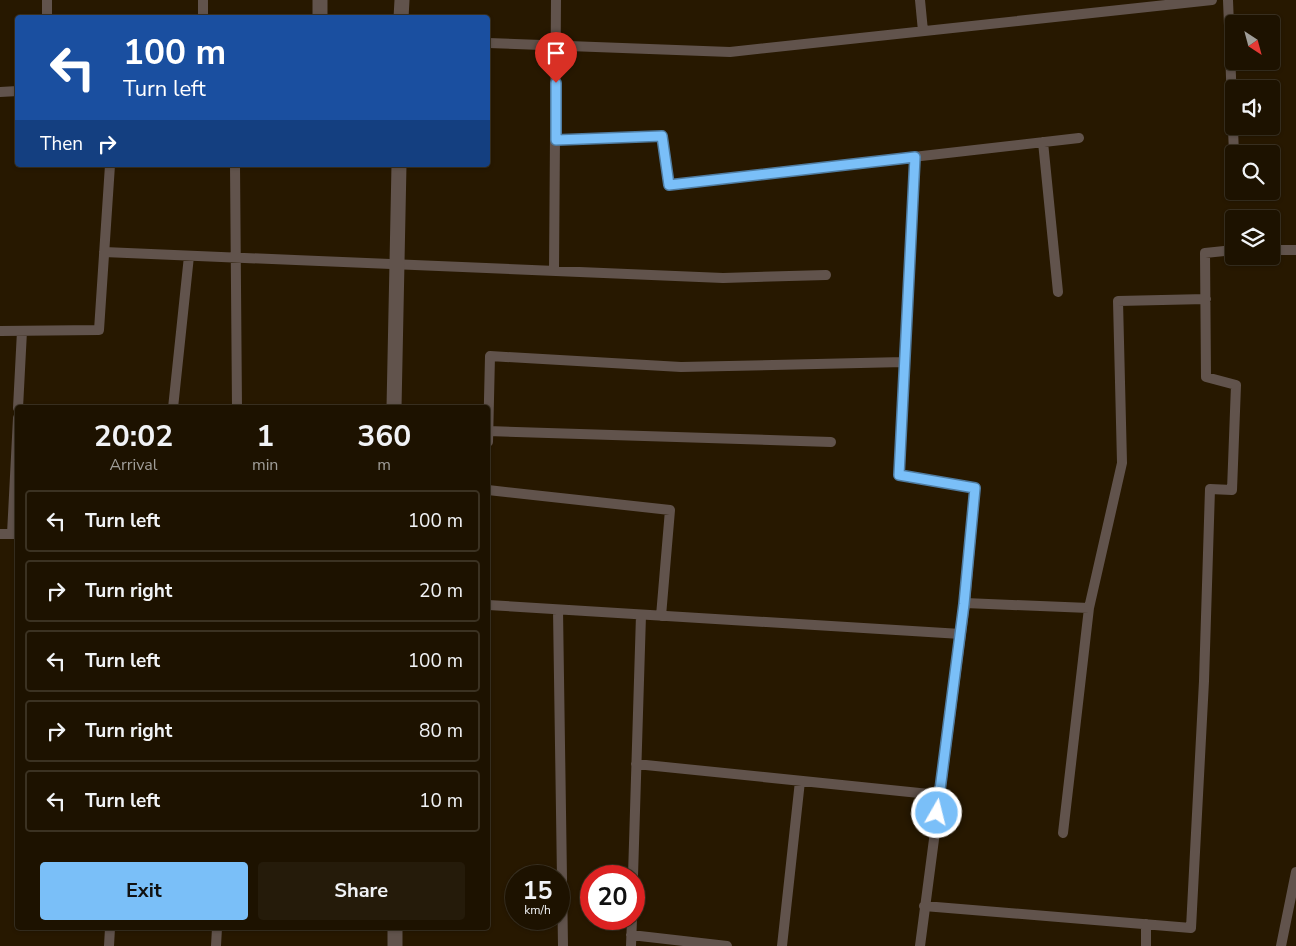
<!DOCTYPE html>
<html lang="en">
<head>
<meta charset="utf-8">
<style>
	body { margin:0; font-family:"Nunito Sans",sans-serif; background:#251b0a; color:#f1f3f6; height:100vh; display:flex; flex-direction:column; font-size:19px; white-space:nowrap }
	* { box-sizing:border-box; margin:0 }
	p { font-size:16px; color:#a09e99 }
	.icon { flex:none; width:28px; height:28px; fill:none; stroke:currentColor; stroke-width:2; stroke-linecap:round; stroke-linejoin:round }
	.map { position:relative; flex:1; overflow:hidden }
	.drawer { position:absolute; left:15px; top:405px; width:475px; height:525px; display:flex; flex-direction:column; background:#1d1200; border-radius:5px; box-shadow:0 1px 4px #0004,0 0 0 1px #3b3222 }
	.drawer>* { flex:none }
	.banner { position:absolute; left:15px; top:15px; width:475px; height:152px; border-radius:5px; box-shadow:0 1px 4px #0004,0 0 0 1px #3b3222; background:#1a4fa0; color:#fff; overflow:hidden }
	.needle { width:32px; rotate:144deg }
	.controls { position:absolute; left:1225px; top:15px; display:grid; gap:10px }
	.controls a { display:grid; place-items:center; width:55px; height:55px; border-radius:5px; background:#1d1200; box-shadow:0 1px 4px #0004,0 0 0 1px #3b3222; font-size:25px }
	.speed { position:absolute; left:505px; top:865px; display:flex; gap:10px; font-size:25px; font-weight:700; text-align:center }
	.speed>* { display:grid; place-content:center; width:65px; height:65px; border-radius:50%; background:#1d1200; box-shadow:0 1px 4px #0004,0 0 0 1px #3b3222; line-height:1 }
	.speed small { font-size:12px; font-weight:400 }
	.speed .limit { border:8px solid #d22; background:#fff; color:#111 }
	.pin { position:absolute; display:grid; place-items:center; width:42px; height:42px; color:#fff; margin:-51px -21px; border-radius:50% 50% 50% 0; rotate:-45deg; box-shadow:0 0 5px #0007 }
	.pin .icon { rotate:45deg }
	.me { position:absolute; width:55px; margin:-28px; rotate:8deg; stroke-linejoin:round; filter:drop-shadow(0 0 4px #0008) }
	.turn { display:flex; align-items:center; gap:18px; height:105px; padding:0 25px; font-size:22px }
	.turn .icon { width:65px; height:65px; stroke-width:2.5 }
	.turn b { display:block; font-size:35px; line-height:42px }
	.then { display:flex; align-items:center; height:48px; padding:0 25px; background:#0003; gap:10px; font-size:19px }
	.eta { display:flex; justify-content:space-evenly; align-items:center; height:85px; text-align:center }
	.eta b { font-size:30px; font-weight:700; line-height:35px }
	.action { display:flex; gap:10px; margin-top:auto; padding:10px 25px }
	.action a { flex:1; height:58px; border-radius:5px; background:#7abff8; color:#111; font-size:20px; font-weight:700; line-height:58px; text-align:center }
	.action a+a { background:#251b0a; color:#f1f3f6 }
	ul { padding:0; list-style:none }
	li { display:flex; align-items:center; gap:15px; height:62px; margin:0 10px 8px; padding:0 15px; border:2px solid #3b3222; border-radius:5px }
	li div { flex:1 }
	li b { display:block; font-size:19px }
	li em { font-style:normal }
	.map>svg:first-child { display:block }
</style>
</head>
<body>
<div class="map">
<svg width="1296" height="946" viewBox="0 0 1296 946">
	<rect width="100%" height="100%" fill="#271800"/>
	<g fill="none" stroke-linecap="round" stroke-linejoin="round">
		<path stroke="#61534c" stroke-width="10" d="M47,0V18
			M920,0L923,31
			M1228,0L1234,154
			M203,18V0
			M488,43L730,52L1212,0
			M0,92L18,91
			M556,140L662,136L669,185L1079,138
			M1043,142L1058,292
			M915,157L899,475L975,488L965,603
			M235,165L237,408
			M1271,250H1296
			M104,252L723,278L826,275
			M554,271L556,0
			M0,331L99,330L110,165
			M18,408L22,331
			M173,408L189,256
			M488,431L831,442
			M488,442L490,356L681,367L904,362
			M488,490L670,510L661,616
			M0,534H17
			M12,534L18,418
			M488,605L961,634
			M558,610L563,946
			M636,764L939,795
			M1063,833L1089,608L1122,463L1118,301L1206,299
			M633,876L641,615
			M924,906L1191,928L1204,681L1210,489L1232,490L1236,385L1206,377L1205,253L1234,250
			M1146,924V946
			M631,935L727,946
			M109,946L110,928
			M216,946L217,928
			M631,946L632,919
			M782,946L800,781
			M920,946L965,603L1089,608
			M1281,946L1296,872"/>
		<path stroke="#61534c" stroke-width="15" d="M320,18V0
			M401,18L402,0
			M394,408L399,165
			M395,928V946"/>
	</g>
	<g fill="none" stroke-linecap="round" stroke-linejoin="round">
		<defs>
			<path id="route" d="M556,83V140L662,136L669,185L915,157L899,475L975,488L964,604L937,813"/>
		</defs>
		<use href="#route" stroke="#4f7ca1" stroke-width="12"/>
		<use href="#route" stroke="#7abff8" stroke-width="9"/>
	</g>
</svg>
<div class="controls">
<a><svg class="needle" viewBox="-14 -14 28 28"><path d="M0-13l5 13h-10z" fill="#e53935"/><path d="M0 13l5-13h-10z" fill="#a09e99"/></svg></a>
<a><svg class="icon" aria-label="sound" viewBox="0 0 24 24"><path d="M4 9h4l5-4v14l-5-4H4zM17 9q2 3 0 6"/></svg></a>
<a><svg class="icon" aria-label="search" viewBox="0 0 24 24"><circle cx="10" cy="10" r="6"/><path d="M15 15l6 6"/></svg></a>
<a><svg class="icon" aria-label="layers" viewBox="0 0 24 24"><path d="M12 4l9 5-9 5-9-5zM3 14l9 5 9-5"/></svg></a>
</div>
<div class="speed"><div>15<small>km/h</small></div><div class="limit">20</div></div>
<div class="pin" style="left:556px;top:83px;background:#d93025"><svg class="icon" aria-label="arrive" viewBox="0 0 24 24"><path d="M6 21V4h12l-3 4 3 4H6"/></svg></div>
<svg class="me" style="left:937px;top:813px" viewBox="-20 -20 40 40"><circle r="17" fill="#7abff8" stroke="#fff" stroke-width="3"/><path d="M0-11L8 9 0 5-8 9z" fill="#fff"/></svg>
<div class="banner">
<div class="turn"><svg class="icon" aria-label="left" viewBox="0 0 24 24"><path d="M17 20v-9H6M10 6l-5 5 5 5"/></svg><div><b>100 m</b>Turn left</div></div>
<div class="then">Then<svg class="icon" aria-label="right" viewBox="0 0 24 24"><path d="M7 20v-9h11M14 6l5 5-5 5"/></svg></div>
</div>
<section class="drawer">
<div class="eta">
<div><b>20:02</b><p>Arrival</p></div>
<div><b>1</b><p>min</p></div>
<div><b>360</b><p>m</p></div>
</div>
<ul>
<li><svg class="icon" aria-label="left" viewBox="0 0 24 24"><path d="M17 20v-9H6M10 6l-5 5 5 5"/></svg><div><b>Turn left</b></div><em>100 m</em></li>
<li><svg class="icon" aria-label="right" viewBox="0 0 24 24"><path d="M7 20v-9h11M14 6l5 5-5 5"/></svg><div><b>Turn right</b></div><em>20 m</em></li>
<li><svg class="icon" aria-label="left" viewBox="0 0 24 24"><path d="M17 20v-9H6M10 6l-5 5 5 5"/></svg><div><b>Turn left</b></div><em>100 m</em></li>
<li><svg class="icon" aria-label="right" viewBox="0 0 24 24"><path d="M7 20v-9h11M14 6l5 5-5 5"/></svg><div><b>Turn right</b></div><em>80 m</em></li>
<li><svg class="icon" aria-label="left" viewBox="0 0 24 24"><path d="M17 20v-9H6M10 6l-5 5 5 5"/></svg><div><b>Turn left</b></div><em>10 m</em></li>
</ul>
<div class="action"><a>Exit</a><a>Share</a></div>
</section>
</div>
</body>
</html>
